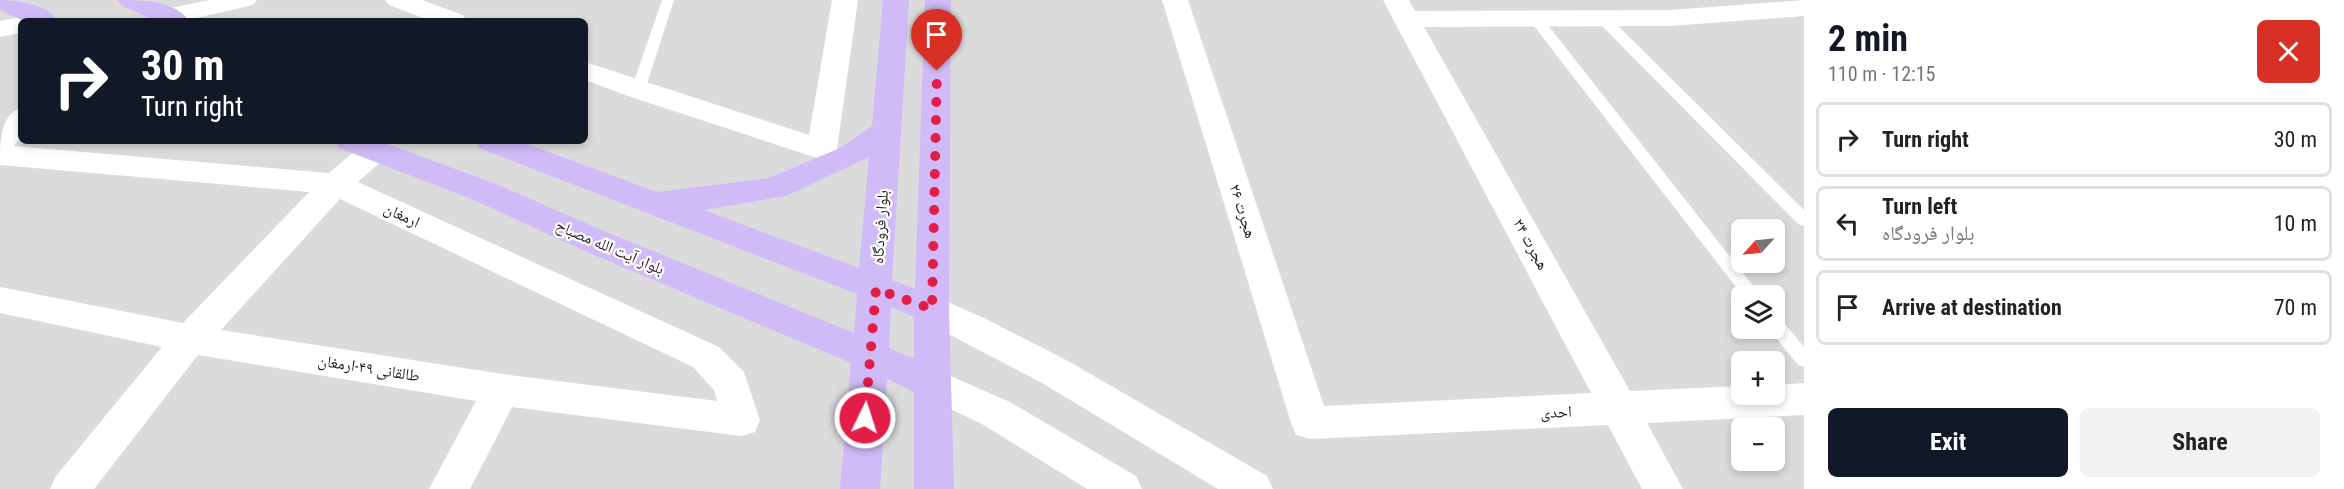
<!DOCTYPE html>
<html lang="en">
<head>
<meta charset="utf-8">
<style>
	body { margin:0; font-family:"Roboto Condensed","Noto Naskh Arabic",sans-serif; background:#f2f2f2; color:#222; height:100vh; display:flex; flex-direction:column; font-size:22px; white-space:nowrap }
	* { box-sizing:border-box; margin:0 }
	p { font-size:20px; color:#767676 }
	.icon { flex:none; width:33px; height:33px; fill:none; stroke:currentColor; stroke-width:2; stroke-linecap:round; stroke-linejoin:round }
	.map { position:relative; flex:1; overflow:hidden }
	.side { display:flex; flex-direction:column; background:#fff; width:540px }
	.side>* { flex:none }
	.guide { position:absolute; left:18px; top:18px; width:570px; height:126px; border-radius:9px; box-shadow:0 3px 9px #0003; background:#111827; color:#fff; overflow:hidden }
	.needle { width:39px; rotate:243deg }
	.buttons { position:absolute; left:1731px; top:219px; display:grid; gap:12px }
	.buttons a { display:grid; place-items:center; width:54px; height:54px; border-radius:9px; background:#fff; box-shadow:0 3px 9px #0003; font-size:30px }
	.pin { position:absolute; display:grid; place-items:center; width:51px; height:51px; color:#fff; margin:-62px -26px; border-radius:50% 50% 50% 0; rotate:-45deg; box-shadow:0 0 6px #0007 }
	.pin .icon { rotate:45deg }
	.me { position:absolute; width:66px; margin:-33px; rotate:4deg; stroke-linejoin:round; filter:drop-shadow(0 0 4px #0008) }
	.turn { display:flex; align-items:center; gap:21px; height:126px; padding:0 24px; font-size:27px }
	.turn .icon { width:78px; height:78px; stroke-width:2.5 }
	.turn b { display:block; font-size:42px; line-height:51px }
	.round { display:grid; place-items:center; flex:none; width:63px; height:63px; border-radius:9px; background:#f2f2f2 }
	.head { display:flex; align-items:center; justify-content:space-between; height:102px; padding:0 24px }
	h1 { font-size:36px; font-weight:700; line-height:45px; color:#111827 }
	.button { display:flex; gap:12px; margin-top:auto; padding:12px 24px }
	.button a { flex:1; height:69px; border-radius:9px; background:#111827; color:#fff; font-size:24px; font-weight:700; line-height:69px; text-align:center }
	.button a+a { background:#f2f2f2; color:#222 }
	ul { padding:0; list-style:none }
	li { display:flex; align-items:center; gap:18px; height:75px; margin:0 12px 9px; padding:0 12px; border:3px solid #e0e0e0; border-radius:9px }
	li div { flex:1 }
	li b { display:block; font-size:22px }
	li em { font-style:normal }
	main { display:flex; flex:1; min-height:0 }
	.map>svg:first-child { display:block }
</style>
</head>
<body>
<main>
<div class="map">
<svg width="1804" height="489" viewBox="0 0 1804 489">
	<rect width="100%" height="100%" fill="#e4e4ee"/>
	<path fill="#dbdbdc" fill-rule="evenodd" d="M0,0H1804V489H0ZM21,21H585V141H21ZM1742,230H1774V262H1742ZM1742,296H1774V328H1742ZM1742,362H1774V394H1742ZM1742,428H1774V460H1742Z"/>
	<g fill="none" stroke-linecap="round" stroke-linejoin="round">
		<path fill="#fff" fill-rule="evenodd" d="M662,0H674L645,90L638,94L633,93L631,90Z
			M1535,14L1540,15L1761,296H1743L1530,21L1528,18L1530,15Z
			M1602,14L1607,15L1804,210V226L1798,224L1597,21L1595,18Z
			M1774,316L1780,318L1804,347V367L1798,365L1768,328H1774Z"/>
		<path fill="#fff" fill-rule="evenodd" d="M209,0H257L253,5L183,21H156L153,17L157,11Z
			M385,0H422L463,15L467,21H430L389,5Z
			M832,0H858L837,149L833,156L822,159L811,156L628,96L585,80V62L809,135Z
			M1162,0H1188L1324,406L1591,393L1383,0H1409L1415,11L1671,10L1804,0V16L1671,26L1424,27L1630,391L1742,386V394H1774V385L1804,383V415L1647,423L1683,489H1642L1608,425L1310,439L1296,435L1291,423Z
			M21,17L31,21H21V33L0,37V21Z
			M21,108V137L14,146L329,173L364,143L371,141L386,143L390,150L386,157L358,182L719,347L744,372L760,420L755,432L741,436L512,407L470,489H429L476,401L198,355L94,489H50L56,476L162,347L0,313V287L183,323L309,192L0,165C0,142 0,115 21,108ZM340,199L693,367L714,390L717,401L502,374L221,330Z
			M932,295L986,319L1068,361L1267,476L1273,489H1218L1042,383L920,319L915,309L920,299Z
			M934,369L1010,402L1136,476L1142,489H1087L982,424L921,395L915,384L921,373Z"/>
		<path fill="#d0baf7" fill-rule="evenodd" d="M0,0C19,0 47,4 58,21H24L0,10Z
			M117,0C140,0 175,0 189,21H155L121,5Z
			M883,0H909L892,280L915,289L925,0H951L949,309L954,489H914V392L887,379L880,489H840L851,363L587,252L474,200L339,148L335,141H379L496,184L611,234L854,333L857,294L479,148L475,141H519L657,192L769,178L840,148L872,126ZM869,157L859,268L704,210L786,196ZM891,307L914,317V359L889,348Z"/>
	</g>
	<g fill="none" stroke-linecap="round" stroke-linejoin="round">
		<path stroke="#e11d48" stroke-width="10" stroke-dasharray="0 18" d="M865,418L876,289L932,309L937,71"/>
	</g>
	<g text-anchor="middle" dominant-baseline="central" stroke-width="4.5" stroke-linejoin="round" paint-order="stroke">
		<g font-size="16" fill="#1e1e1e" stroke="#fff">
			<text transform="translate(1243 211) rotate(72)">هجرت ۲۶</text>
			<text transform="translate(402 215) rotate(25)">ارمغان</text>
			<text transform="translate(880 227) rotate(-86)">بلوار فرودگاه</text>
			<text transform="translate(1531 244) rotate(61)">هجرت ۲۴</text>
			<text transform="translate(610 247) rotate(23)">بلوار آیت الله مصباح</text>
			<text transform="translate(369 368) rotate(9)">طالقانی ۴۹-ارمغان</text>
			<text transform="translate(1556 412) rotate(-3)">احدی</text>
		</g>
	</g>
</svg>
<div class="buttons">
<a><svg class="needle" viewBox="-14 -14 28 28"><path d="M0-13l5 13h-10z" fill="#e53935"/><path d="M0 13l5-13h-10z" fill="#767676"/></svg></a>
<a><svg class="icon" aria-label="layers" viewBox="0 0 24 24"><path d="M12 4l9 5-9 5-9-5zM3 14l9 5 9-5"/></svg></a>
<a>+</a>
<a>−</a>
</div>
<div class="pin" style="left:937px;top:71px;background:#d93025"><svg class="icon" aria-label="arrive" viewBox="0 0 24 24"><path d="M6 21V4h12l-3 4 3 4H6"/></svg></div>
<svg class="me" style="left:865px;top:418px" viewBox="-20 -20 40 40"><circle r="17" fill="#e11d48" stroke="#fff" stroke-width="3"/><path d="M0-11L8 9 0 5-8 9z" fill="#fff"/></svg>
<div class="guide">
<div class="turn"><svg class="icon" aria-label="right" viewBox="0 0 24 24"><path d="M7 20v-9h11M14 6l5 5-5 5"/></svg><div><b>30 m</b>Turn right</div></div>
</div>
</div>
<section class="side">
<div class="head"><div><h1>2 min</h1><p>110 m · 12:15</p></div><a class="round" style="background:#d93025;color:#fff"><svg class="icon" aria-label="close" viewBox="0 0 24 24"><path d="M6 6l12 12M18 6L6 18"/></svg></a></div>
<ul>
<li><svg class="icon" aria-label="right" viewBox="0 0 24 24"><path d="M7 20v-9h11M14 6l5 5-5 5"/></svg><div><b>Turn right</b></div><em>30 m</em></li>
<li><svg class="icon" aria-label="left" viewBox="0 0 24 24"><path d="M17 20v-9H6M10 6l-5 5 5 5"/></svg><div><b>Turn left</b><p>بلوار فرودگاه</p></div><em>10 m</em></li>
<li><svg class="icon" aria-label="arrive" viewBox="0 0 24 24"><path d="M6 21V4h12l-3 4 3 4H6"/></svg><div><b>Arrive at destination</b></div><em>70 m</em></li>
</ul>
<div class="button"><a>Exit</a><a>Share</a></div>
</section>
</main>
</body>
</html>
